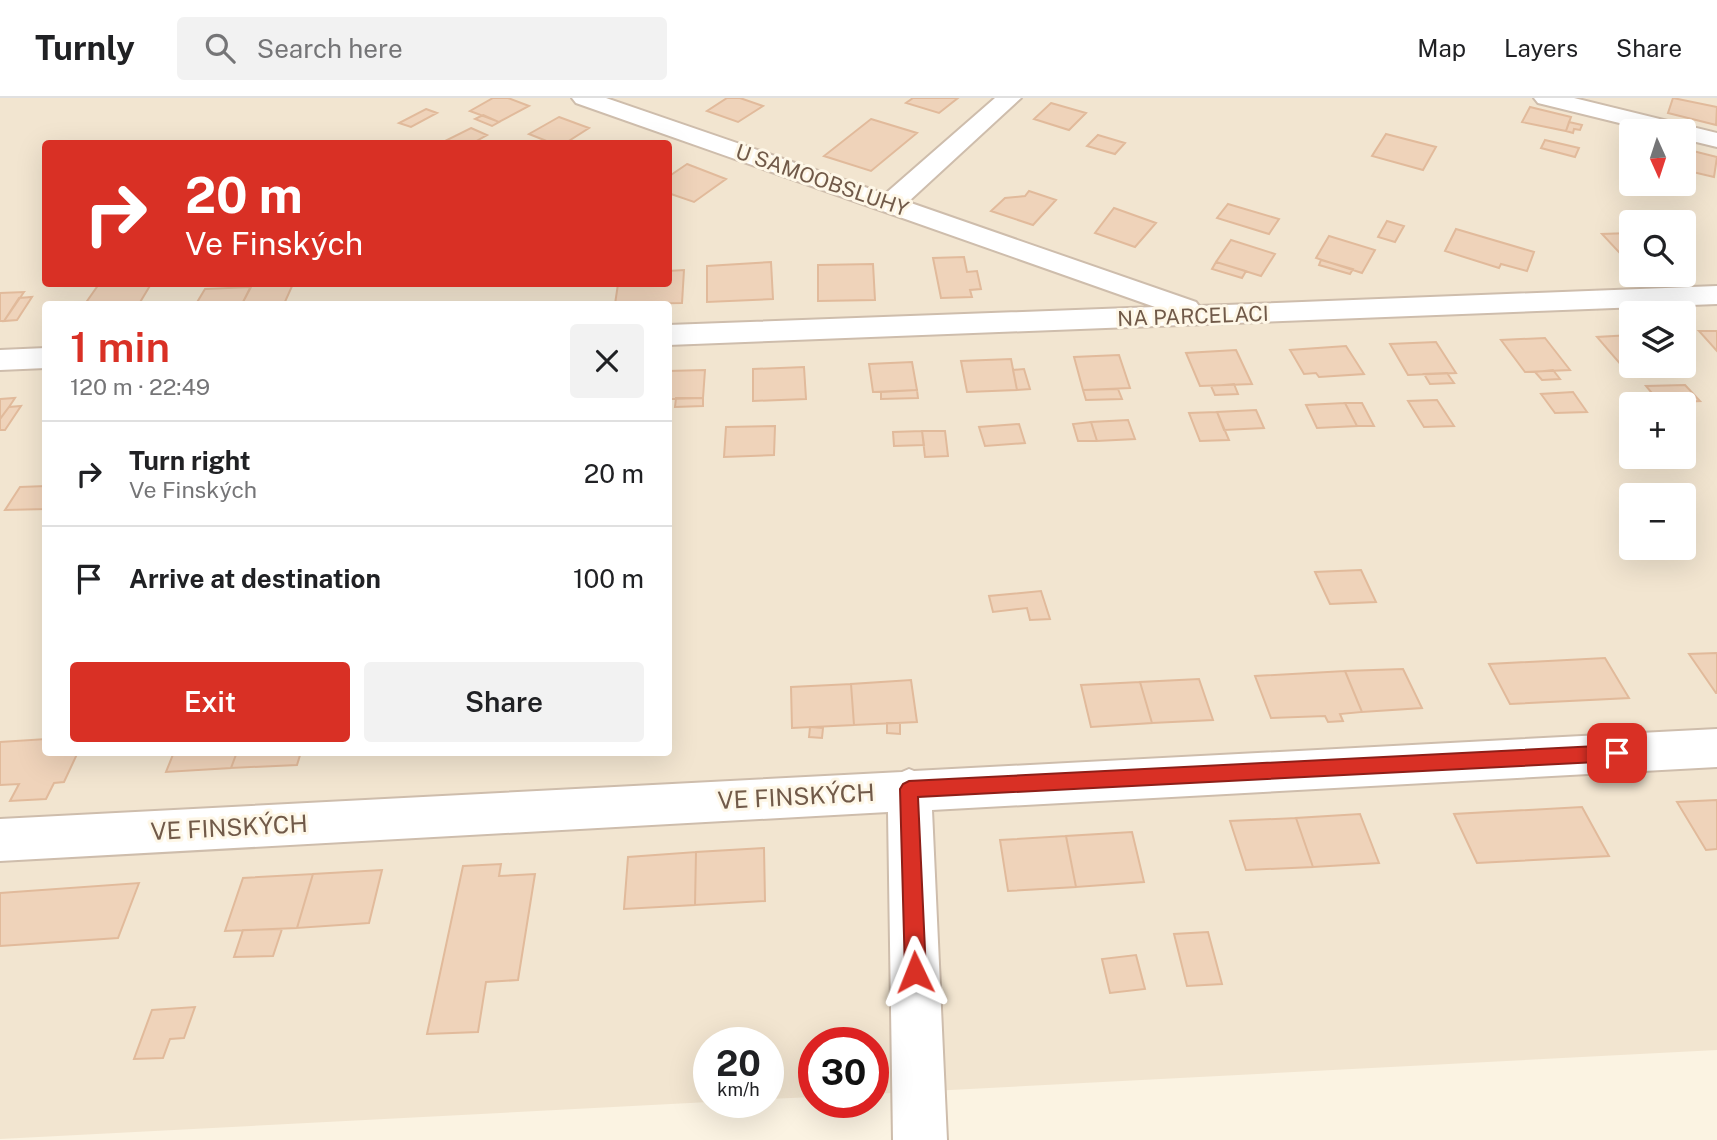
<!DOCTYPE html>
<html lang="en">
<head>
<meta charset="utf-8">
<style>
	body { margin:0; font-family:"Public Sans",sans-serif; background:#f2f2f2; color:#202124; height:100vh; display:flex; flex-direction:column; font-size:26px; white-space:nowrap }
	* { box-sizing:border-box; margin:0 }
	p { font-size:23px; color:#757577 }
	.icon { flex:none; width:38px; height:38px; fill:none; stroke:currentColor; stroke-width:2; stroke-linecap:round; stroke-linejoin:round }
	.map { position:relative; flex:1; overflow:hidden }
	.sheet { position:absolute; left:42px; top:203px; width:630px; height:455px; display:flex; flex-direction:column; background:#fff; border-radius:7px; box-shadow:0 7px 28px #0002 }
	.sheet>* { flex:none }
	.hud { position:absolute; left:42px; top:42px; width:630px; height:147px; border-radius:7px; box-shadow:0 7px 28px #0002; background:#d93025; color:#fff; overflow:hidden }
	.needle { width:46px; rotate:177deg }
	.tools { position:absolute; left:1619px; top:21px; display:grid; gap:14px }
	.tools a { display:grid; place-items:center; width:77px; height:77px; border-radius:7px; background:#fff; box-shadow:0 7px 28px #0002; font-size:35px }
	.speed { position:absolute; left:693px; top:929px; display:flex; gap:14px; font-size:35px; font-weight:700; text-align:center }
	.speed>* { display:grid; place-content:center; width:91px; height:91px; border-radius:50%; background:#fff; box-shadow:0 7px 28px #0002; line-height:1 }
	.speed small { font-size:18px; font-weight:400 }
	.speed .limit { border:10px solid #d22; background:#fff; color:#111 }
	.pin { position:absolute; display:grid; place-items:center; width:60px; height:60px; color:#fff; margin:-30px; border-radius:14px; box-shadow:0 4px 10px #0006 }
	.me { position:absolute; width:77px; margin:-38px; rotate:358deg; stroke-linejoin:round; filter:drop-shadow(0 0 5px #0008) }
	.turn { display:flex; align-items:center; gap:24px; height:147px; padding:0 28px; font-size:32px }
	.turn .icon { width:91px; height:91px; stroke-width:2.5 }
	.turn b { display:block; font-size:49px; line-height:60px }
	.round { display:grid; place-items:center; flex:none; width:74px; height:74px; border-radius:7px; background:#f2f2f2 }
	.headline { display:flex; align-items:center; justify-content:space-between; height:119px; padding:0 28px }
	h1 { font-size:42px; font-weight:600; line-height:52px; color:#d93025 }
	.button { display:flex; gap:14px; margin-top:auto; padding:14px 28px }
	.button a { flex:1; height:80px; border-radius:7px; background:#d93025; color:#fff; font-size:28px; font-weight:600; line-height:80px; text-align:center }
	.button a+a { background:#f2f2f2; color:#202124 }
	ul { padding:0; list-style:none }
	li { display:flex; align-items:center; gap:21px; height:105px; padding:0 28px; border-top:2px solid #e0e0e0 }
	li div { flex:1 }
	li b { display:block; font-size:26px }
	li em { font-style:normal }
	header { display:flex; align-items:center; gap:42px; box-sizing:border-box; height:98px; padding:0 35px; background:#fff; border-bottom:2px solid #e0e0e0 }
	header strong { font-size:33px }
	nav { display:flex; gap:38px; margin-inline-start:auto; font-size:24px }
	.search { width:490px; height:63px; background:#f2f2f2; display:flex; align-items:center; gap:18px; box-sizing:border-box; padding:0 24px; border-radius:7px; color:#757577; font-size:26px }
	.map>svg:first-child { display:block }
</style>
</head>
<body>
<header>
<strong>Turnly</strong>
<div class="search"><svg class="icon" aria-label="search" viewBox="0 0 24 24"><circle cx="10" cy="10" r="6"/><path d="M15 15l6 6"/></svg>Search here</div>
<nav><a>Map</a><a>Layers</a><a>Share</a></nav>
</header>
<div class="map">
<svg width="1717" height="1042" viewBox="0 0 1717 1042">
	<rect width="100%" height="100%" fill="#fbf3e2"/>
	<path fill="#f2e5d0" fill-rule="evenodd" d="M0,0H1717V952L873,996V945H814V999L768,1001V945H709V1004L0,1041ZM1631,33H1684V86H1631ZM46,46H668V186H46ZM1631,124H1684V177H1631ZM46,206H668V654H46ZM1631,215H1684V268H1631ZM1631,306H1684V359H1631ZM1631,397H1684V450H1631Z"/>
	<path fill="#efd3ba" stroke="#e1ba9b" stroke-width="2" d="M493,0H508L529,8L499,24L470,13Z
		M727,0H740L763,8L738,24L707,13Z
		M913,0H958L939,15L906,5Z
		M1673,0L1717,9L1716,27L1668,15Z
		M1051,5L1086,15L1069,32L1034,21Z
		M1530,9L1571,19L1566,33L1522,24Z
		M426,11L437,15L411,29L399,25Z
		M483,17L499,24L492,28L475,21Z
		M559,19L589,30L564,46H554L529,36Z
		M871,21L917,35L871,73L824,58Z
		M1569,24L1582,27L1580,32L1574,31L1573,35L1566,33Z
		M471,30L487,37L471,46H455L447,42Z
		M1386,36L1436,49L1423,72L1372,58Z
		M1098,37L1125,45L1115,56L1087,48Z
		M1624,38L1631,40V54L1621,52Z
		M1545,42L1579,50L1575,59L1541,50Z
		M1685,51L1717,59L1714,79L1684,72Z
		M687,66L726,81L694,104L668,95V79Z
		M1029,93L1056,102L1033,127L991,113L1005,100L1025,98Z
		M1228,106L1279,121L1269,136L1217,120Z
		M1114,110L1156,125L1135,149L1095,135Z
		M1387,123L1404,128L1395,144L1378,139Z
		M1456,131L1534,154L1527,173L1501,166L1499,170L1445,153Z
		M1631,135V167L1602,136Z
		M1329,138L1375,152L1362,175L1316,160Z
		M1231,142L1275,156L1261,178L1216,164Z
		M964,159L967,174L977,173L981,191L970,192L972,199L941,200L933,160Z
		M1321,162L1353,171L1350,176L1319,167Z
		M771,164L773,201L707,204V168Z
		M1216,164L1246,173L1242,180L1212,171Z
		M873,166L875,202L818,203V167Z
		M684,172L682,205L615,206L618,186H668V173Z
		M99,186H151L139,206H85Z
		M252,186H293L284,206H242Z
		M251,189L242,206H196L205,191Z
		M24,194L4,223H0V195Z
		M32,199L17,222L4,223L19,200Z
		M1699,233H1717V253Z
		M1631,237V267L1622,268L1597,239Z
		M1545,240L1570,272L1525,274L1501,242Z
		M1436,244L1456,275L1408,277L1390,246Z
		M1346,248L1364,276L1319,279L1316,275L1304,276L1290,252Z
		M1236,252L1252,286L1200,288L1186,255Z
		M1119,257L1130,290L1083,292L1074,259Z
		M1011,261L1017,292L967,294L961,263Z
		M912,264L917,292L873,294L869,266Z
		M1635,268H1660L1666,275L1643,277Z
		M804,269L806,301L753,303V271Z
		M1024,271L1030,291L1017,292L1013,272Z
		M705,272L703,300L668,301V273Z
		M1553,272L1560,281L1542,282L1535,274Z
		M1447,275L1454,285L1430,286L1424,276Z
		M1234,286L1238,296L1215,297L1211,288Z
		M1685,287L1700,303L1660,305L1646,288Z
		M1118,291L1122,301L1086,302L1083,292Z
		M917,292L918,300L881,301V294Z
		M1573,294L1587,314L1555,315L1541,296Z
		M15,300L9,309L0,321V301Z
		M676,300H703V308L675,309Z
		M1437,302L1454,328L1424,329L1408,303Z
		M1345,305H1362L1374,328H1357Z
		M1345,305L1357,328L1317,330L1306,307Z
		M21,308L5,332H0V321L9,309Z
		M1256,312L1264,330L1224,332L1217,314Z
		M1217,314L1229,342L1200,343L1189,315Z
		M1128,322L1135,341L1097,343L1091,324Z
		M1091,324L1097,343H1078L1073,326Z
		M1019,326L1025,345L985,348L979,329Z
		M775,328L774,357L724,359L726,329Z
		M922,333L924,347L894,348L893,334Z
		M922,333H945L948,358L925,359Z
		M46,388V411L5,412L20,389Z
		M1361,472L1376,504L1330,506L1315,474Z
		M1041,493L1050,521L1030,522L1027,510L993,514L989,498Z
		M1717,555V595H1716L1689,556Z
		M1605,560L1629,600L1510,606L1489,566Z
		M1403,571L1422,610L1362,614L1345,573Z
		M1345,573L1362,614L1340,616L1343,623L1328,624L1325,618L1271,620L1255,578Z
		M1199,581L1213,622L1152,625L1140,584Z
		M911,582L917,624L854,627L851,586Z
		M1140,584L1152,625L1091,629L1081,587Z
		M851,586L854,627L792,630L791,589Z
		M887,625H900V636L887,635Z
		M810,629L823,630L822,640L809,639Z
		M46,641V654H78L64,684L54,685L46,701L10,703L19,686L0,687V644Z
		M174,654H237L231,670L166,674Z
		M237,654H301L297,667L231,670Z
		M1717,702V751L1706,752L1677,704Z
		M1582,709L1609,758L1477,765L1454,716Z
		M1360,716L1379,765L1313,769L1296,720Z
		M1296,720L1313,769L1246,772L1230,723Z
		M1132,734L1144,784L1076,789L1066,738Z
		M1066,738L1076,789L1008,793L1000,742Z
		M764,750L765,803L695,807L696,754Z
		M696,754L695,807L624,811L628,759Z
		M501,766L499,778L535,776L518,882L486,884L478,934L427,936L463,768Z
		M382,772L369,825L297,830L313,776Z
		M313,776L297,830L225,833L243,780Z
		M139,785L118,840L0,848V795Z
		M282,831L273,858L234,859L243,832Z
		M1208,834L1222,886L1187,888L1174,836Z
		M1136,857L1145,891L1110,895L1102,861Z
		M195,909L184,940L170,941L163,960L134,961L152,912Z"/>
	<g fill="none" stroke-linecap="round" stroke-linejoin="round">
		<defs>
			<path id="minor" d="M572,0H606L885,96L995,0H1021L908,104L1196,204L1199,208L1717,188V206L668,247V227L1155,209L576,5Z
				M1534,0H1574L1717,35V49L1684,41V33H1652L1538,5Z
				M46,250V270L0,272V252Z
				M1717,631V669L932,712L947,1042H893L888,714L0,763V721L902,674L909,671L914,673Z"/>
		</defs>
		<use href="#minor" stroke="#cebdac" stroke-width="4"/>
		<use href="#minor" fill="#fff" fill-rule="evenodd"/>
	</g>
	<path fill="#d93025" stroke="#8d1f18" stroke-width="2" d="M1617,647L1623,649L1626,655L1623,661L1617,663L918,699L926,874L923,881L915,884L908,881L905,874L900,691L903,686L909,683Z"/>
	<g text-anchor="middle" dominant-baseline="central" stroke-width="6" stroke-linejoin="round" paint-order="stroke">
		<g font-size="21" fill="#715a49" stroke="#fef7e7">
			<text transform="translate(822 82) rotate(19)">U SAMOOBSLUHY</text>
			<text transform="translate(1193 218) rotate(-2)">NA PARCELACI</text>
		</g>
		<g font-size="24" fill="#715a49" stroke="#fef7e7">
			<text transform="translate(796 698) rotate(-3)">VE FINSKÝCH</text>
			<text transform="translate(229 729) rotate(-3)">VE FINSKÝCH</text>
		</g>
	</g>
</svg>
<div class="tools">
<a><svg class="needle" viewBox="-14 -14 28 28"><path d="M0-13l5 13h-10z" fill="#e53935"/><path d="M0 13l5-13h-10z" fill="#757577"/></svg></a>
<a><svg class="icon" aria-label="search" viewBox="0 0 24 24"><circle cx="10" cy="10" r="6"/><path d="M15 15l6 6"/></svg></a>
<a><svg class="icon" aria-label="layers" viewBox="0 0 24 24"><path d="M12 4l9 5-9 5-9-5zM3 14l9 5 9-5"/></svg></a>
<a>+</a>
<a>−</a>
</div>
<div class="speed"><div>20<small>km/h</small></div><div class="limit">30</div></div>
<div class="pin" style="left:1617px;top:655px;background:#d93025"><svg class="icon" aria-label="arrive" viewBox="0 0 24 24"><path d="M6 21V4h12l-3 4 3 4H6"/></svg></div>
<svg class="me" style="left:915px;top:874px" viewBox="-20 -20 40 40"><path d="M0-17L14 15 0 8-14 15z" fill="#d93025" stroke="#fff" stroke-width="4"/></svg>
<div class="hud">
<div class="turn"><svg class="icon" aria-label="right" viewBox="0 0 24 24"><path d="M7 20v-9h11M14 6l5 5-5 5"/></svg><div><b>20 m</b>Ve Finských</div></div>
</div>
<section class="sheet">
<div class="headline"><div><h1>1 min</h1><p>120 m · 22:49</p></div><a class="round"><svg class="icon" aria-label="close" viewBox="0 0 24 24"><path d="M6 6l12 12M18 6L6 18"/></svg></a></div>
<ul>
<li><svg class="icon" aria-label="right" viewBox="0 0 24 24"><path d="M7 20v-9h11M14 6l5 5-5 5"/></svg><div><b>Turn right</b><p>Ve Finských</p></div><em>20 m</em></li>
<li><svg class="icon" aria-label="arrive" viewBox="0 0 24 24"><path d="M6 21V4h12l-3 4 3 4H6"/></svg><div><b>Arrive at destination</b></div><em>100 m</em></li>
</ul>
<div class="button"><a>Exit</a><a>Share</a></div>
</section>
</div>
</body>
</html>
